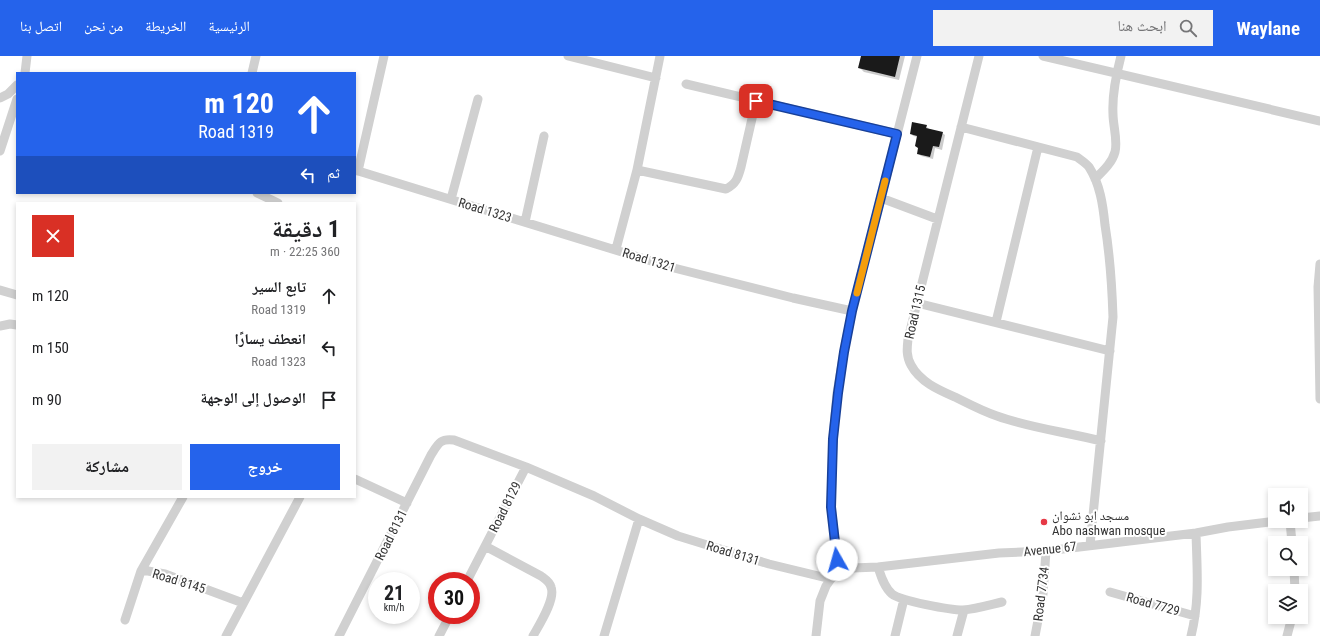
<!DOCTYPE html>
<html lang="ar">
<head>
<meta charset="utf-8">
<style>
	body { margin:0; font-family:"Roboto Condensed","Noto Naskh Arabic",sans-serif; background:#f2f2f2; color:#202124; direction:rtl; height:100vh; display:flex; flex-direction:column; font-size:15px; white-space:nowrap }
	* { box-sizing:border-box; margin:0 }
	p { font-size:13px; color:#757577 }
	.icon { flex:none; width:22px; height:22px; fill:none; stroke:currentColor; stroke-width:2; stroke-linecap:round; stroke-linejoin:round }
	.map { position:relative; flex:1; overflow:hidden; direction:ltr }
	.details { position:absolute; left:16px; top:146px; width:340px; height:296px; display:flex; flex-direction:column; background:#fff; border-radius:0px; box-shadow:0 2px 6px #0003; direction:rtl }
	.details>* { flex:none }
	.guide { position:absolute; left:16px; top:16px; width:340px; height:122px; border-radius:0px; box-shadow:0 2px 6px #0003; direction:rtl; background:#2563eb; color:#fff; overflow:hidden }
	.fabs { position:absolute; left:1268px; top:432px; display:grid; gap:8px }
	.fabs a { display:grid; place-items:center; width:40px; height:40px; border-radius:0px; background:#fff; box-shadow:0 2px 6px #0003; font-size:20px }
	.speed { position:absolute; left:368px; top:516px; display:flex; gap:8px; font-size:20px; font-weight:700; text-align:center }
	.speed>* { display:grid; place-content:center; width:52px; height:52px; border-radius:50%; background:#fff; box-shadow:0 2px 6px #0003; line-height:1 }
	.speed small { font-size:10px; font-weight:400 }
	.speed .limit { border:6px solid #d22; background:#fff; color:#111 }
	.pin { position:absolute; display:grid; place-items:center; width:34px; height:34px; color:#fff; margin:-17px; border-radius:8px; box-shadow:0 2px 6px #0006 }
	.me { position:absolute; width:44px; margin:-22px; rotate:353deg; stroke-linejoin:round; filter:drop-shadow(0 0 3px #0008) }
	.turn { display:flex; align-items:center; gap:14px; height:84px; padding:0 16px; font-size:18px }
	.turn .icon { width:52px; height:52px; stroke-width:2.5 }
	.turn b { display:block; font-size:28px; line-height:34px }
	.then { display:flex; align-items:center; height:38px; padding:0 16px; background:#0003; gap:8px; font-size:15px }
	.round { display:grid; place-items:center; flex:none; width:42px; height:42px; border-radius:0px; background:#f2f2f2 }
	.summary { display:flex; align-items:center; justify-content:space-between; height:68px; padding:0 16px }
	h1 { font-size:24px; font-weight:700; line-height:30px }
	.action { display:flex; gap:8px; margin-top:auto; padding:8px 16px }
	.action a { flex:1; height:46px; border-radius:0px; background:#2563eb; color:#fff; font-size:16px; font-weight:700; line-height:46px; text-align:center }
	.action a+a { background:#f2f2f2; color:#202124 }
	ul { padding:0; list-style:none }
	li { display:flex; align-items:center; gap:12px; height:52px; padding:0 16px }
	li div { flex:1 }
	li b { display:block; font-size:15px }
	li em { font-style:normal }
	header { display:flex; align-items:center; gap:24px; box-sizing:border-box; height:56px; padding:0 20px; background:#2563eb; color:#fff }
	header strong { font-size:19px }
	nav { display:flex; gap:22px; margin-inline-start:auto; font-size:14px }
	.search { width:280px; height:36px; background:#f2f2f2; display:flex; align-items:center; gap:10px; box-sizing:border-box; padding:0 14px; border-radius:0px; color:#757577; font-size:15px }
	.map>svg:first-child { display:block }
</style>
</head>
<body>
<header>
<strong>Waylane</strong>
<div class="search"><svg class="icon" aria-label="search" viewBox="0 0 24 24"><circle cx="10" cy="10" r="6"/><path d="M15 15l6 6"/></svg>ابحث هنا</div>
<nav><a>الرئيسية</a><a>الخريطة</a><a>من نحن</a><a>اتصل بنا</a></nav>
</header>
<div class="map">
<svg width="1320" height="580" viewBox="0 0 1320 580">
	<rect width="100%" height="100%" fill="#fff"/>
	<path fill="#0003" d="M862,0H905L899,24L864,16L859,11Z
		M926,70L929,73L942,77L945,79L942,94L935,92L933,103L921,100L918,97V81L913,80L911,77Z"/>
	<path fill="#1a1a1a" d="M861,0H900L895,21L858,12Z
		M912,66L927,69L926,72L943,76L939,91L933,90L930,101L917,98L918,92L915,90L917,80L910,78Z"/>
	<g fill="none" stroke-linecap="round" stroke-linejoin="round">
		<path stroke="#d0d0d0" stroke-width="9" d="M568,0L656,22
			M979,0L908,283C907,292 906,300 911,309C920,326 939,334 955,341C969,348 982,355 997,360C1030,372 1066,376 1101,385
			M1043,0L1320,65
			M25,17L27,0
			M252,17L256,0
			M686,28L897,78
			M0,42L8,38L17,29
			M961,71L1077,101C1081,104 1086,107 1089,111C1100,128 1103,149 1105,169C1110,200 1112,230 1113,261L1090,489
			M0,95L17,43
			M355,114L674,212L793,242L852,255
			M637,114L726,133C736,128 738,122 741,111L756,45
			M358,115L384,0
			M1095,123C1103,115 1112,107 1115,96C1118,84 1113,70 1113,58C1112,39 1116,19 1121,0
			M257,137L278,147
			M881,142L937,163
			M451,143L478,43
			M525,166L544,80
			M616,193L637,114L660,0
			M1320,208L1318,231L1320,343
			M0,234L17,239
			M917,247L1110,295
			M996,266L1038,91
			M0,270L10,268L17,269
			M355,423L407,447
			M1301,462L1320,460
			M1290,465L1292,487
			M485,490L541,520C545,523 550,526 551,531C556,543 539,569 533,580
			M878,511C881,520 884,531 892,538C901,545 950,554 963,554C976,553 989,549 1002,546
			M1294,513L1295,535
			M141,515H148L165,518L243,547
			M839,517L831,451L833,383L837,337L844,296L852,255L917,0
			M467,525L526,411
			M1110,536L1195,560
			M125,564L141,515L183,441
			M226,580L300,441
			M339,580L431,399C438,388 440,382 454,384L526,411L594,440L639,463L678,480L769,508L831,523
			M439,580L450,559
			M604,580L639,463
			M816,580L820,545L826,530L831,523L837,518L853,512L878,511L999,497L1046,495L1196,477L1228,471L1277,465
			M895,580L904,543
			M957,580L964,554
			M1035,580L1043,538L1046,495
			M1191,580C1200,544 1197,514 1196,477
			M1287,580L1292,561"/>
	</g>
	<g fill="none" stroke-linecap="round" stroke-linejoin="round">
		<defs>
			<path id="route" d="M756,45L897,78L852,255L844,296L838,337L833,383L831,451L837,504"/>
		</defs>
		<use href="#route" stroke="#184099" stroke-width="10"/>
		<use href="#route" stroke="#2563eb" stroke-width="7"/>
		<path stroke="#f59e0b" stroke-width="7" d="M857,237L885,125"/>
	</g>
	<circle fill="#e63946" stroke="#fff" stroke-width="1.5" cx="1044" cy="466" r="4"/>
	<g text-anchor="middle" dominant-baseline="central" stroke-width="4" stroke-linejoin="round" paint-order="stroke">
		<g font-size="13" fill="#333" stroke="#fff">
			<text transform="translate(485 154) rotate(17)">Road 1323</text>
			<text transform="translate(649 204) rotate(17)">Road 1321</text>
			<text transform="translate(915 256) rotate(-77)">Road 1315</text>
			<text transform="translate(505 451) rotate(-63)">Road 8129</text>
			<text transform="translate(391 479) rotate(-63)">Road 8131</text>
			<text transform="translate(1050 493) rotate(-6)">Avenue 67</text>
			<text transform="translate(733 497) rotate(17)">Road 8131</text>
			<text transform="translate(179 525) rotate(17)">Road 8145</text>
			<text transform="translate(1041 538) rotate(-83)">Road 7734</text>
			<text transform="translate(1153 548) rotate(16)">Road 7729</text>
		</g>
		<g font-size="13" fill="#333" stroke="#fff" text-anchor="start">
			<text x="1052" y="459">مسجد ابو نشوان<tspan x="1052" dy="15">Abo nashwan mosque</tspan></text>
		</g>
	</g>
</svg>
<div class="fabs">
<a><svg class="icon" aria-label="sound" viewBox="0 0 24 24"><path d="M4 9h4l5-4v14l-5-4H4zM17 9q2 3 0 6"/></svg></a>
<a><svg class="icon" aria-label="search" viewBox="0 0 24 24"><circle cx="10" cy="10" r="6"/><path d="M15 15l6 6"/></svg></a>
<a><svg class="icon" aria-label="layers" viewBox="0 0 24 24"><path d="M12 4l9 5-9 5-9-5zM3 14l9 5 9-5"/></svg></a>
</div>
<div class="speed"><div>21<small>km/h</small></div><div class="limit">30</div></div>
<div class="pin" style="left:756px;top:45px;background:#d93025"><svg class="icon" aria-label="arrive" viewBox="0 0 24 24"><path d="M6 21V4h12l-3 4 3 4H6"/></svg></div>
<svg class="me" style="left:837px;top:504px" viewBox="-20 -20 40 40"><circle r="19" fill="#fff"/><path d="M0-13L10 11 0 6-10 11z" fill="#2563eb"/></svg>
<div class="guide">
<div class="turn"><svg class="icon" aria-label="ahead" viewBox="0 0 24 24"><path d="M12 20V5M6 11l6-6 6 6"/></svg><div><b>120 m</b>Road 1319</div></div>
<div class="then">ثم<svg class="icon" aria-label="left" viewBox="0 0 24 24"><path d="M17 20v-9H6M10 6l-5 5 5 5"/></svg></div>
</div>
<section class="details">
<div class="summary"><div><h1>1 دقيقة</h1><p>360 m · 22:25</p></div><a class="round" style="background:#d93025;color:#fff"><svg class="icon" aria-label="close" viewBox="0 0 24 24"><path d="M6 6l12 12M18 6L6 18"/></svg></a></div>
<ul>
<li><svg class="icon" aria-label="ahead" viewBox="0 0 24 24"><path d="M12 20V5M6 11l6-6 6 6"/></svg><div><b>تابع السير</b><p>Road 1319</p></div><em>120 m</em></li>
<li><svg class="icon" aria-label="left" viewBox="0 0 24 24"><path d="M17 20v-9H6M10 6l-5 5 5 5"/></svg><div><b>انعطف يسارًا</b><p>Road 1323</p></div><em>150 m</em></li>
<li><svg class="icon" aria-label="arrive" viewBox="0 0 24 24"><path d="M6 21V4h12l-3 4 3 4H6"/></svg><div><b>الوصول إلى الوجهة</b></div><em>90 m</em></li>
</ul>
<div class="action"><a>خروج</a><a>مشاركة</a></div>
</section>
</div>
</body>
</html>
